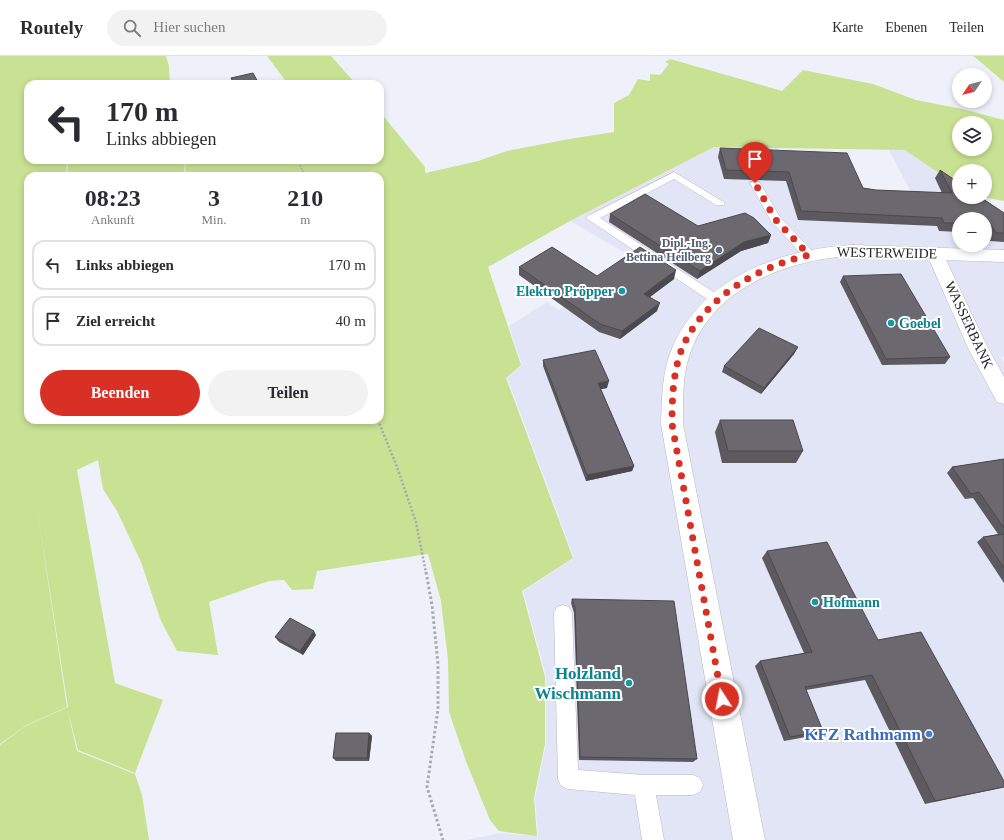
<!DOCTYPE html>
<html lang="de">
<head>
<meta charset="utf-8">
<style>
	body { margin:0; font-family:Georgia,serif; background:#f2f2f3; color:#2b2b33; height:100vh; display:flex; flex-direction:column; font-size:15px; white-space:nowrap }
	* { box-sizing:border-box; margin:0 }
	p { font-size:13px; color:#7c7c81 }
	.icon { flex:none; width:22px; height:22px; fill:none; stroke:currentColor; stroke-width:2; stroke-linecap:round; stroke-linejoin:round }
	.map { position:relative; flex:1; overflow:hidden }
	.panel { position:absolute; left:24px; top:116px; width:360px; height:252px; display:flex; flex-direction:column; background:#fff; border-radius:12px; box-shadow:0 2px 6px #0003 }
	.panel>* { flex:none }
	.hud { position:absolute; left:24px; top:24px; width:360px; height:84px; border-radius:12px; box-shadow:0 2px 6px #0003; background:#fff; color:#2b2b33; overflow:hidden }
	.needle { width:26px; rotate:235deg }
	.controls { position:absolute; left:952px; top:12px; display:grid; gap:8px }
	.controls a { display:grid; place-items:center; width:40px; height:40px; border-radius:50%; background:#fff; box-shadow:0 2px 6px #0003; font-size:20px }
	.pin { position:absolute; display:grid; place-items:center; width:34px; height:34px; color:#fff; margin:-41px -17px; border-radius:50% 50% 50% 0; rotate:-45deg; box-shadow:0 0 4px #0007 }
	.pin .icon { rotate:45deg }
	.me { position:absolute; width:44px; margin:-22px; rotate:349deg; stroke-linejoin:round; filter:drop-shadow(0 0 3px #0008) }
	.turn { display:flex; align-items:center; gap:14px; height:84px; padding:0 16px; font-size:18px }
	.turn .icon { width:52px; height:52px; stroke-width:2.5 }
	.turn b { display:block; font-size:28px; line-height:34px }
	.eta { display:flex; justify-content:space-evenly; align-items:center; height:68px; text-align:center }
	.eta b { font-size:24px; font-weight:600; line-height:28px }
	.primary-button { display:flex; gap:8px; margin-top:auto; padding:8px 16px }
	.primary-button a { flex:1; height:46px; border-radius:24px; background:#d93025; color:#fff; font-size:16px; font-weight:600; line-height:46px; text-align:center }
	.primary-button a+a { background:#f2f2f3; color:#2b2b33 }
	ul { padding:0; list-style:none }
	li { display:flex; align-items:center; gap:12px; height:50px; margin:0 8px 6px; padding:0 8px; border:2px solid #e1e1e2; border-radius:12px }
	li div { flex:1 }
	li b { display:block; font-size:15px }
	li em { font-style:normal }
	header { display:flex; align-items:center; gap:24px; box-sizing:border-box; height:56px; padding:0 20px; background:#fff; border-bottom:1px solid #e1e1e2 }
	header strong { font-size:19px }
	nav { display:flex; gap:22px; margin-inline-start:auto; font-size:14px }
	.search { width:280px; height:36px; background:#f2f2f3; display:flex; align-items:center; gap:10px; box-sizing:border-box; padding:0 14px; border-radius:22px; color:#7c7c81; font-size:15px }
	.map>svg:first-child { display:block }
</style>
</head>
<body>
<header>
<strong>Routely</strong>
<div class="search"><svg class="icon" aria-label="search" viewBox="0 0 24 24"><circle cx="10" cy="10" r="6"/><path d="M15 15l6 6"/></svg>Hier suchen</div>
<nav><a>Karte</a><a>Ebenen</a><a>Teilen</a></nav>
</header>
<div class="map">
<svg width="1004" height="784" viewBox="0 0 1004 784">
	<rect width="100%" height="100%" fill="#eff1fa"/>
	<path fill="#e2e5f6" fill-rule="evenodd" d="M714,91L778,92L793,138L914,142L889,94H905L959,131V141L1004,162V301H1001L1004,307V784H466L500,777L538,780L535,742L546,688V620L523,535L574,502L507,321L522,309L509,270L547,246L559,254L634,202L570,165ZM959,163H985V189H959Z"/>
	<path fill="#c8e193" fill-rule="evenodd" d="M0,0H166L169,10L170,28H29L28,27V104H67L66,120H28V364H380V120H185L186,104H380V56L425,111V116L431,124L426,117L478,105L507,95L569,83L614,76V47L629,39L638,23L650,25V18L660,19L669,8L665,6L670,3L782,35L803,14L873,28L916,44L962,53L1004,64V145L982,141H985V115H959V131L905,94L714,91L570,165L488,211L521,309L506,322L573,502L522,535L545,621V688L534,742L537,780L499,775L490,764L467,708L449,656L448,604L441,545L428,498L317,515L313,533L292,534L284,524L269,525L209,546L218,599L177,595L161,565L141,506L117,455L103,433L98,404L77,414L115,627L163,644L135,717L78,694L67,652L77,695L135,718L142,739L149,784H0V689L24,671L68,651L36,446L67,651L25,670L0,688ZM959,67H985V93H959Z
		M267,0H331L356,28H288Z
		M973,0H1004V26L977,3Z
		M68,104H185L184,120H67Z"/>
	<g fill="none" stroke-linecap="round" stroke-linejoin="round">
		<defs>
			<path id="lane" d="M674,116L725,147L724,149H716L674,123L600,162L721,241L723,244L721,247L717,248L713,247L586,162L588,160Z
				M755,124L760,127L780,161L813,196L815,199L813,202H805L771,165L750,127Z
				M563,549L569,551L572,557L578,714L644,719H693L700,722L703,729L700,736L693,739H656L664,784H642L635,739L568,733L561,730L558,723L554,557L557,551Z"/>
			<path id="street" d="M853,189L1004,194V206L946,204L988,292L1004,321V348L997,346L968,292L929,203C903,202 878,199 853,200C792,202 718,230 693,290C682,314 683,342 683,368L765,784H733L661,368C662,342 662,314 673,290C705,220 781,193 853,189Z"/>
		</defs>
		<use href="#lane" stroke="#b7b9c2" stroke-width="1"/>
		<use href="#street" stroke="#b7b9c2" stroke-width="1"/>
		<path stroke="#a7a9b0" stroke-width="1.5" stroke-dasharray="1.5 1.5" stroke-linecap="butt" d="M298,104L305,120"/>
		<path stroke="#a7a9b0" stroke-width="2.5" stroke-dasharray="2 2" stroke-linecap="butt" d="M378,364L397,411L416,466L426,517"/>
		<path stroke="#a7a9b0" stroke-width="3" stroke-dasharray="2.5 2.5" stroke-linecap="butt" d="M426,516L432,549L438,608V653L427,731L443,784"/>
		<use href="#lane" fill="#fff" fill-rule="evenodd"/>
		<use href="#street" fill="#fff" fill-rule="evenodd"/>
	</g>
	<path fill="#5c595f" d="M720,92L863,132L876,134L942,137L935,122L940,114L1004,157V186L990,185L985,177V163H959V176L939,175L937,170L798,164L786,125L724,123L718,101Z
		M610,158L698,170L771,179L768,187L741,195L697,223L609,166Z
		M519,211L597,220L674,223L650,241L657,255L620,283L599,276L519,219Z
		M843,220L950,301L945,308L882,309L840,226Z
		M798,291L794,298L761,338L722,316L724,310Z
		M543,304L607,332L601,333L634,410L632,415L586,425L543,310Z
		M720,364L803,395L796,407H722L715,376Z
		M1004,403V527L977,486L983,481L998,478L973,442L965,443L947,417L952,411Z
		M767,495L878,584L1004,731L996,733L925,748L865,624L806,634L823,675L817,679L784,685L755,610L760,605L804,597L762,502Z
		M572,543L697,703L693,706L579,704L574,557L571,547Z
		M316,579L303,599L279,586L275,581Z
		M369,677L372,680L369,705H336L333,702Z"/>
	<path fill="#4b494e" d="M771,179L768,187L741,195L697,223L700,215L744,186Z
		M676,214L674,223L643,246L644,238Z
		M660,247L657,255L620,283L622,275Z
		M798,291L794,298L761,338L764,332Z
		M609,325L607,332L597,334L598,327Z
		M634,410L632,415L586,425L587,419Z
		M314,575L316,579L303,599L300,595Z
		M369,677L372,680L369,705L367,702Z"/>
	<path fill="#6b686f" stroke="#4b494e" d="M253,17L259,28H234L231,22Z
		M720,92L847,97L863,132L876,134L952,137L940,114L959,127V141H980L1004,157V177H996L991,169H985V163H959V167H944L942,162L801,155L789,116L726,114Z
		M645,138L698,170L745,157L754,162L771,179L744,186L700,215L610,158Z
		M552,191L597,220L640,191L676,214L644,238L660,247L622,275L600,268L519,211Z
		M901,218L950,301L886,303L843,220Z
		M759,272L798,291L764,332L724,310Z
		M595,294L609,325L598,327L634,410L587,419L543,304Z
		M720,364H793L803,395H728Z
		M1004,403V472L979,436L971,438L952,411Z
		M1004,478V512L983,481Z
		M827,486L878,584L921,576L1004,725V731L935,745L872,619L805,631L823,675L790,681L760,605L812,596L767,495Z
		M572,543L674,545L697,703L580,701L575,552Z
		M290,562L314,575L300,595L275,581Z
		M336,677H369L367,702H333Z"/>
	<g fill="none" stroke-linecap="round" stroke-linejoin="round">
		<path stroke="#d93025" stroke-width="7" stroke-dasharray="0 12.6" d="M722,643L672,368C672,342 673,314 683,290C706,240 758,211 809,199L775,163L755,127"/>
	</g>
	<circle fill="#5c6f8a" stroke="#fff" stroke-width="1.5" cx="719" cy="194" r="4"/>
	<g fill="#0f9aa8" stroke="#fff" stroke-width="1.5">
		<circle cx="622" cy="235" r="4"/>
		<circle cx="891" cy="267" r="4"/>
		<circle cx="815" cy="546" r="4"/>
		<circle cx="629" cy="627" r="4"/>
	</g>
	<circle fill="#3f7fe0" stroke="#fff" stroke-width="1.5" cx="929" cy="678" r="4"/>
	<g text-anchor="middle" dominant-baseline="central" stroke-width="4" stroke-linejoin="round" paint-order="stroke">
		<g font-size="12" font-weight="bold" fill="#4e5e75" stroke="#fff" text-anchor="end">
			<text x="711" y="187">Dipl.-Ing.<tspan x="711" dy="14">Bettina Heilberg</tspan></text>
		</g>
		<g font-size="14" fill="#26262a" stroke="#fff">
			<text transform="translate(887 197) rotate(1)">WESTERWEIDE</text>
			<text transform="translate(969 269) rotate(65)">WASSERBANK</text>
		</g>
		<g font-size="14" font-weight="bold" fill="#0d838f" stroke="#fff" text-anchor="start">
			<text x="614" y="235" text-anchor="end">Elektro Pröpper</text>
			<text x="899" y="267">Goebel</text>
			<text x="823" y="546">Hofmann</text>
		</g>
		<g font-size="17" font-weight="bold" fill="#0d838f" stroke="#fff" text-anchor="end">
			<text x="621" y="617">Holzland<tspan x="621" dy="20">Wischmann</tspan></text>
		</g>
		<g font-size="17" font-weight="bold" fill="#366cbe" stroke="#fff" text-anchor="end">
			<text x="921" y="678">KFZ Rathmann</text>
		</g>
	</g>
</svg>
<div class="controls">
<a><svg class="needle" viewBox="-14 -14 28 28"><path d="M0-13l5 13h-10z" fill="#e53935"/><path d="M0 13l5-13h-10z" fill="#7c7c81"/></svg></a>
<a><svg class="icon" aria-label="layers" viewBox="0 0 24 24"><path d="M12 4l9 5-9 5-9-5zM3 14l9 5 9-5"/></svg></a>
<a>+</a>
<a>−</a>
</div>
<div class="pin" style="left:755px;top:127px;background:#d93025"><svg class="icon" aria-label="arrive" viewBox="0 0 24 24"><path d="M6 21V4h12l-3 4 3 4H6"/></svg></div>
<svg class="me" style="left:722px;top:643px" viewBox="-20 -20 40 40"><circle r="17" fill="#d93025" stroke="#fff" stroke-width="3"/><path d="M0-11L8 9 0 5-8 9z" fill="#fff"/></svg>
<div class="hud">
<div class="turn"><svg class="icon" aria-label="left" viewBox="0 0 24 24"><path d="M17 20v-9H6M10 6l-5 5 5 5"/></svg><div><b>170 m</b>Links abbiegen</div></div>
</div>
<section class="panel">
<div class="eta">
<div><b>08:23</b><p>Ankunft</p></div>
<div><b>3</b><p>Min.</p></div>
<div><b>210</b><p>m</p></div>
</div>
<ul>
<li><svg class="icon" aria-label="left" viewBox="0 0 24 24"><path d="M17 20v-9H6M10 6l-5 5 5 5"/></svg><div><b>Links abbiegen</b></div><em>170 m</em></li>
<li><svg class="icon" aria-label="arrive" viewBox="0 0 24 24"><path d="M6 21V4h12l-3 4 3 4H6"/></svg><div><b>Ziel erreicht</b></div><em>40 m</em></li>
</ul>
<div class="primary-button"><a>Beenden</a><a>Teilen</a></div>
</section>
</div>
</body>
</html>
